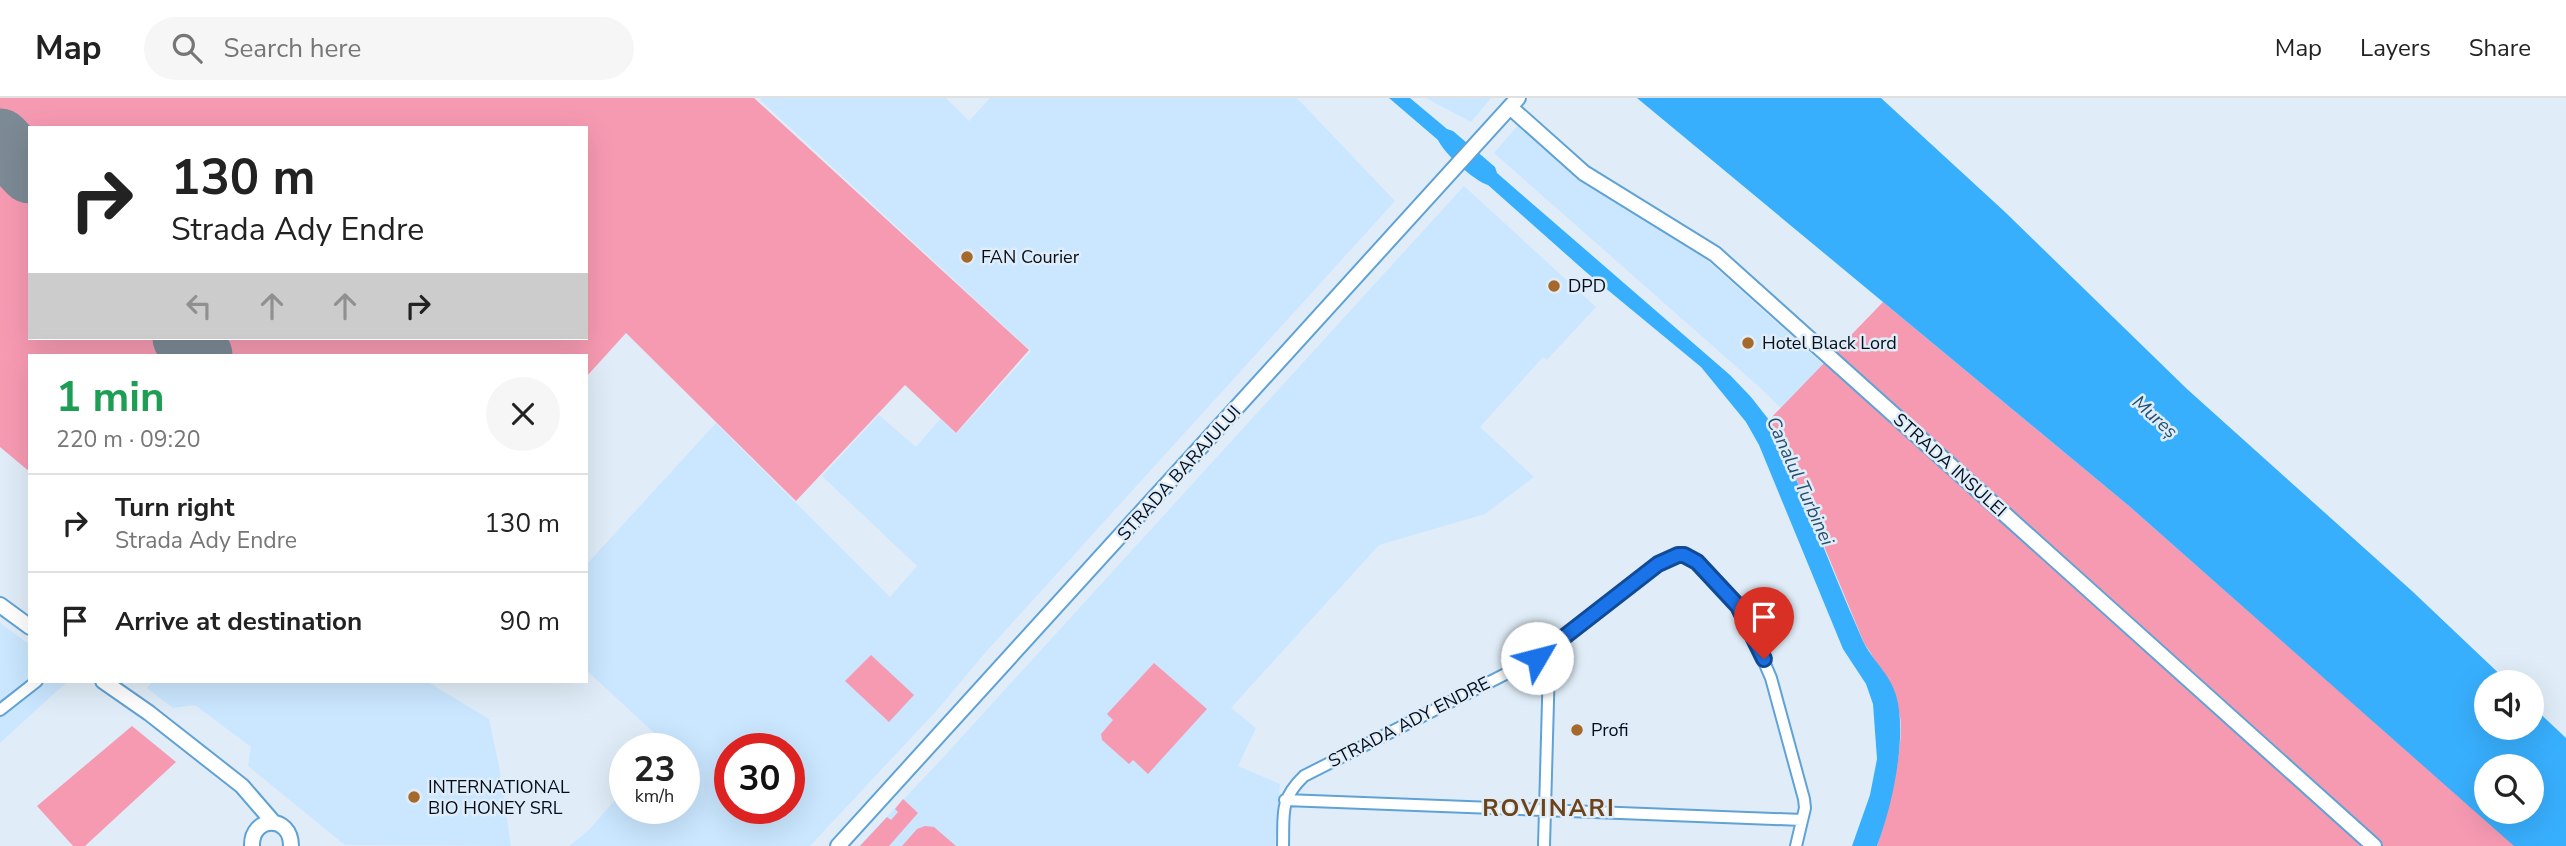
<!DOCTYPE html>
<html lang="en">
<head>
<meta charset="utf-8">
<style>
	body { margin:0; font-family:"Nunito Sans",sans-serif; background:#f6f6f6; color:#222; height:100vh; display:flex; flex-direction:column; font-size:26px; white-space:nowrap }
	* { box-sizing:border-box; margin:0 }
	p { font-size:23px; color:#767676 }
	.icon { flex:none; width:38px; height:38px; fill:none; stroke:currentColor; stroke-width:2; stroke-linecap:round; stroke-linejoin:round }
	.map { position:relative; flex:1; overflow:hidden }
	.details { position:absolute; left:28px; top:256px; width:560px; height:329px; display:flex; flex-direction:column; background:#fff; border-radius:0px; box-shadow:0 7px 28px #0002 }
	.details>* { flex:none }
	.hud { position:absolute; left:28px; top:28px; width:560px; height:214px; border-radius:0px; box-shadow:0 7px 28px #0002; background:#fff; color:#222; overflow:hidden }
	.fabs { position:absolute; left:2474px; top:572px; display:grid; gap:14px }
	.fabs a { display:grid; place-items:center; width:70px; height:70px; border-radius:50%; background:#fff; box-shadow:0 7px 28px #0002; font-size:35px }
	.speed { position:absolute; left:609px; top:635px; display:flex; gap:14px; font-size:35px; font-weight:700; text-align:center }
	.speed>* { display:grid; place-content:center; width:91px; height:91px; border-radius:50%; background:#fff; box-shadow:0 7px 28px #0002; line-height:1 }
	.speed small { font-size:18px; font-weight:400 }
	.speed .limit { border:10px solid #d22; background:#fff; color:#111 }
	.pin { position:absolute; display:grid; place-items:center; width:60px; height:60px; color:#fff; margin:-72px -30px; border-radius:50% 50% 50% 0; rotate:-45deg; box-shadow:0 0 7px #0007 }
	.pin .icon { rotate:45deg }
	.me { position:absolute; width:77px; margin:-38px; rotate:53deg; stroke-linejoin:round; filter:drop-shadow(0 0 5px #0008) }
	.turn { display:flex; align-items:center; gap:24px; height:147px; padding:0 28px; font-size:32px }
	.turn .icon { width:91px; height:91px; stroke-width:2.5 }
	.turn b { display:block; font-size:49px; line-height:60px }
	.lanes { display:flex; align-items:center; height:66px; padding:0 28px; background:#0003; justify-content:center; gap:35px; direction:ltr }
	.lanes .off { opacity:.35 }
	.round { display:grid; place-items:center; flex:none; width:74px; height:74px; border-radius:37px; background:#f6f6f6 }
	.head { display:flex; align-items:center; justify-content:space-between; height:119px; padding:0 28px }
	h1 { font-size:42px; font-weight:700; line-height:52px; color:#1e9e55 }
	ul { padding:0; list-style:none }
	li { display:flex; align-items:center; gap:21px; height:98px; padding:0 28px; border-top:2px solid #e0e0e0 }
	li div { flex:1 }
	li b { display:block; font-size:26px }
	li em { font-style:normal }
	header { display:flex; align-items:center; gap:42px; box-sizing:border-box; height:98px; padding:0 35px; background:#fff; border-bottom:2px solid #e0e0e0 }
	header strong { font-size:33px }
	nav { display:flex; gap:38px; margin-inline-start:auto; font-size:24px }
	.search { width:490px; height:63px; background:#f6f6f6; display:flex; align-items:center; gap:18px; box-sizing:border-box; padding:0 24px; border-radius:38px; color:#767676; font-size:26px }
	.map>svg:first-child { display:block }
</style>
</head>
<body>
<header>
<strong>Map</strong>
<div class="search"><svg class="icon" aria-label="search" viewBox="0 0 24 24"><circle cx="10" cy="10" r="6"/><path d="M15 15l6 6"/></svg>Search here</div>
<nav><a>Map</a><a>Layers</a><a>Share</a></nav>
</header>
<div class="map">
<svg width="2566" height="748" viewBox="0 0 2566 748">
	<rect width="100%" height="100%" fill="#e0edf8"/>
	<path fill="#cae7ff" fill-rule="evenodd" d="M761,0H946L969,23L990,0H1297L1395,103L985,555L938,611L810,748H569L590,731L625,690V710H684V651H659L664,644L586,572V467L716,325L890,499L917,468L822,378L879,317L916,349L940,321L956,336L1031,253L760,2ZM730,651H789V710H730Z
		M1426,0H1491L1471,24Z
		M1518,27L1587,88L1620,104L1692,149L1827,270L1787,316L1757,287L1494,55Z
		M1464,88L1596,209L1547,262L1543,259L1480,329L1534,379L1485,416L1379,447L1231,610L1256,630L1238,668L1280,686L1275,748H859L938,665Z
		M0,525L30,547V583H68L0,645Z
		M153,583H426L489,621L499,668L511,748L345,747L248,668L251,649L195,607L173,610L147,590Z"/>
	<path fill="#f69ab2" fill-rule="evenodd" d="M0,0H754L1029,252L956,335L905,287L796,403L626,235L586,279V257H30V374L0,349ZM30,30H586V240H30Z
		M1883,204L2129,408L2515,748H1877C1887,722 1907,640 1899,614C1893,592 1877,564 1864,545L1784,351L1769,322Z
		M871,557L914,597L889,624L845,583Z
		M1154,565L1207,611L1148,676L1133,662L1129,666L1102,642L1101,636L1113,622L1107,616Z
		M132,628L176,664L85,748H73L37,708Z
		M903,701L918,715L889,748H860L887,719L891,722L898,714L895,711Z
		M925,728L934,729L956,748H902L917,731Z"/>
	<path fill="#38affd" fill-rule="evenodd" d="M1389,0H1410L1447,31L1453,33L1495,69L1497,75L1730,277L1751,299L1769,322L1784,351C1810,415 1835,480 1863,543C1872,562 1890,576 1896,597C1908,638 1892,709 1877,748H1852L1870,697L1877,661L1873,606L1866,586L1843,551L1759,347L1746,324L1701,269L1586,174L1488,87C1474,83 1444,55 1438,42Z
		M1637,0H1881L2005,114L2187,291L2412,493L2508,584H2487V630H2532V608L2566,640V748H2514L2129,408ZM2532,668V714H2487V668Z"/>
	<g fill="none" stroke-linecap="round" stroke-linejoin="round">
		<path stroke="#7c8a96" stroke-width="63" d="M0,42L30,74
			M184,240L201,257"/>
		<defs>
			<path id="street" d="M0,612L37,583
				M1285,702L1802,722
				M1283,748C1284,716 1279,702 1304,678L1537,560L1658,465L1678,457L1693,462L1728,496L1746,522L1771,580L1804,701L1805,710L1796,748
				M1544,748L1549,567L1547,552"/>
			<path id="secondary" d="M1510,9L1584,75L1715,156L2374,748
				M0,507L30,529
				M103,583L149,615L242,688L274,725
				M252,748C251,718 291,716 291,748
				M838,748L1518,0"/>
		</defs>
		<use href="#street" stroke="#5fa2d5" stroke-width="14"/>
		<use href="#secondary" stroke="#5fa2d5" stroke-width="18"/>
		<use href="#street" stroke="#fff" stroke-width="10"/>
		<use href="#secondary" stroke="#fff" stroke-width="14"/>
	</g>
	<g fill="none" stroke-linecap="round" stroke-linejoin="round">
		<defs>
			<path id="route" d="M1537,560L1658,466L1678,457H1684L1697,464L1738,508L1764,561"/>
		</defs>
		<use href="#route" stroke="#114b97" stroke-width="18"/>
		<use href="#route" stroke="#1a73e8" stroke-width="12"/>
	</g>
	<g fill="#a5692c" stroke="#e0edf8" stroke-width="2.5">
		<circle cx="967" cy="159" r="7"/>
		<circle cx="1554" cy="188" r="7"/>
		<circle cx="1748" cy="245" r="7"/>
		<circle cx="1577" cy="632" r="7"/>
		<circle cx="414" cy="699" r="7"/>
	</g>
	<g text-anchor="middle" dominant-baseline="central" stroke-width="5" stroke-linejoin="round" paint-order="stroke">
		<g font-size="18" fill="#000e1d" stroke="#e0edf8" text-anchor="start">
			<text x="981" y="159">FAN Courier</text>
			<text x="1568" y="188">DPD</text>
			<text x="1762" y="245">Hotel Black Lord</text>
			<text x="1591" y="632">Profi</text>
			<text x="428" y="689">INTERNATIONAL<tspan x="428" dy="21">BIO HONEY SRL</tspan></text>
		</g>
		<g font-size="18" fill="#000e1d" stroke="#e0edf8">
			<text transform="translate(1950 367) rotate(42)">STRADA INSULEI</text>
			<text transform="translate(1179 375) rotate(-48)">STRADA BARAJULUI</text>
			<text transform="translate(1409 624) rotate(-27)">STRADA ADY ENDRE</text>
		</g>
		<g font-size="19" font-style="italic" fill="#245071" stroke="#e0edf8">
			<text transform="translate(2155 319) rotate(42)">Mureș</text>
			<text transform="translate(1800 383) rotate(66)">Canalul Turbinei</text>
		</g>
		<g font-size="24" font-weight="bold" letter-spacing="2" fill="#6d441a" stroke="#e0edf8">
			<text x="1549" y="710">ROVINARI</text>
		</g>
	</g>
</svg>
<div class="fabs">
<a><svg class="icon" aria-label="sound" viewBox="0 0 24 24"><path d="M4 9h4l5-4v14l-5-4H4zM17 9q2 3 0 6"/></svg></a>
<a><svg class="icon" aria-label="search" viewBox="0 0 24 24"><circle cx="10" cy="10" r="6"/><path d="M15 15l6 6"/></svg></a>
</div>
<div class="speed"><div>23<small>km/h</small></div><div class="limit">30</div></div>
<div class="pin" style="left:1764px;top:561px;background:#d93025"><svg class="icon" aria-label="arrive" viewBox="0 0 24 24"><path d="M6 21V4h12l-3 4 3 4H6"/></svg></div>
<svg class="me" style="left:1537px;top:560px" viewBox="-20 -20 40 40"><circle r="19" fill="#fff"/><path d="M0-13L10 11 0 6-10 11z" fill="#1a73e8"/></svg>
<div class="hud">
<div class="turn"><svg class="icon" aria-label="right" viewBox="0 0 24 24"><path d="M7 20v-9h11M14 6l5 5-5 5"/></svg><div><b>130 m</b>Strada Ady Endre</div></div>
<div class="lanes"><svg class="icon off" aria-label="left" viewBox="0 0 24 24"><path d="M17 20v-9H6M10 6l-5 5 5 5"/></svg><svg class="icon off" aria-label="ahead" viewBox="0 0 24 24"><path d="M12 20V5M6 11l6-6 6 6"/></svg><svg class="icon off" aria-label="ahead" viewBox="0 0 24 24"><path d="M12 20V5M6 11l6-6 6 6"/></svg><svg class="icon" aria-label="right" viewBox="0 0 24 24"><path d="M7 20v-9h11M14 6l5 5-5 5"/></svg></div>
</div>
<section class="details">
<div class="head"><div><h1>1 min</h1><p>220 m · 09:20</p></div><a class="round"><svg class="icon" aria-label="close" viewBox="0 0 24 24"><path d="M6 6l12 12M18 6L6 18"/></svg></a></div>
<ul>
<li><svg class="icon" aria-label="right" viewBox="0 0 24 24"><path d="M7 20v-9h11M14 6l5 5-5 5"/></svg><div><b>Turn right</b><p>Strada Ady Endre</p></div><em>130 m</em></li>
<li><svg class="icon" aria-label="arrive" viewBox="0 0 24 24"><path d="M6 21V4h12l-3 4 3 4H6"/></svg><div><b>Arrive at destination</b></div><em>90 m</em></li>
</ul>
</section>
</div>
</body>
</html>
